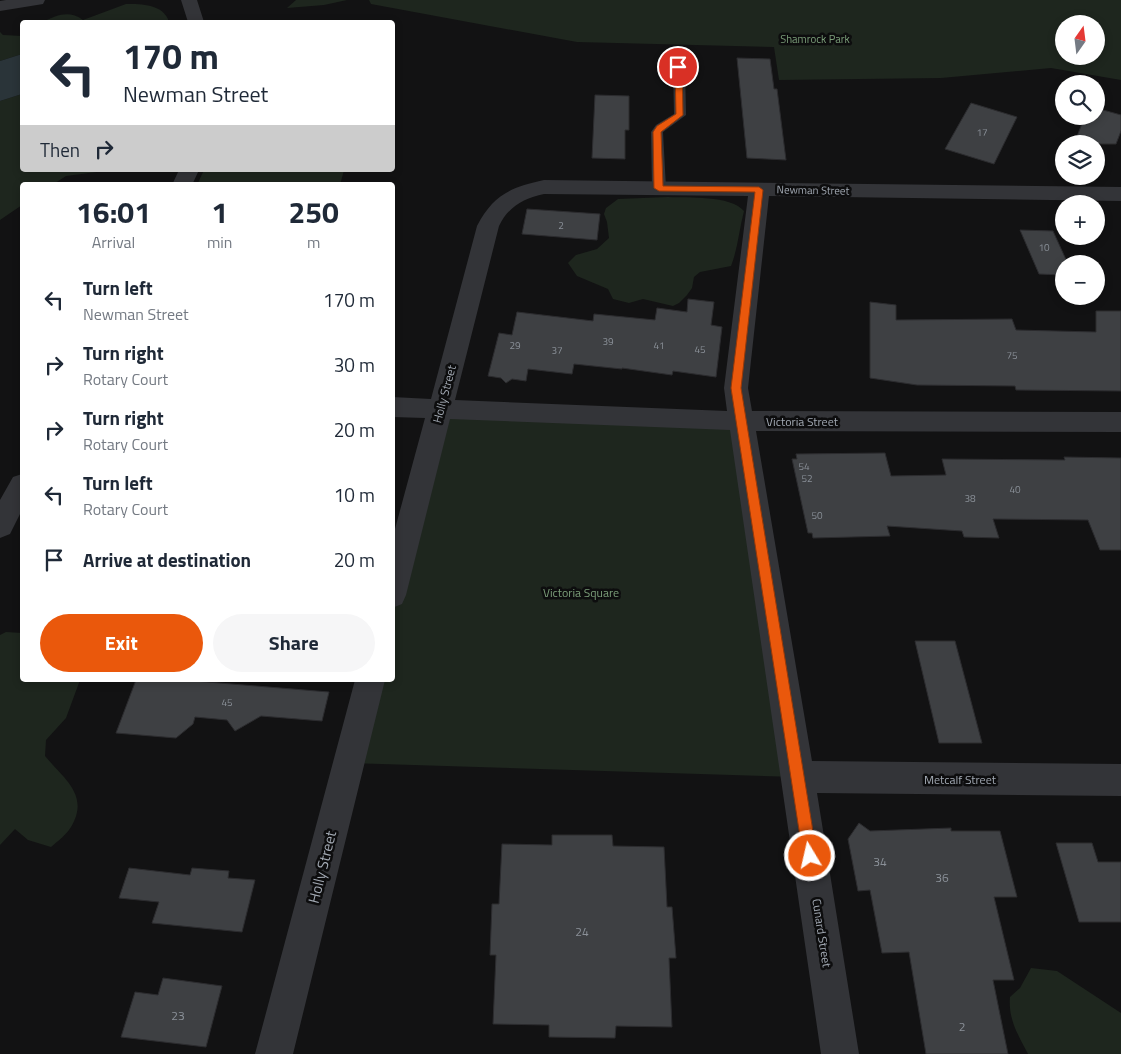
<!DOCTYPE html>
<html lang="en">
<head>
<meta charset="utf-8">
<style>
	body { margin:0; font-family:"Titillium Web",sans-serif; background:#f6f6f7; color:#1f2937; height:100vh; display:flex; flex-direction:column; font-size:19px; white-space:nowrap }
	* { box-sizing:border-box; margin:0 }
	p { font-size:16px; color:#747a83 }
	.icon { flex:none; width:28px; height:28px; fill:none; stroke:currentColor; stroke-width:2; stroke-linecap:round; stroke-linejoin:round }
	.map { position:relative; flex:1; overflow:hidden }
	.drawer { position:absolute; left:20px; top:182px; width:375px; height:500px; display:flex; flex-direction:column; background:#fff; border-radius:5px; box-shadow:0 2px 8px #0003 }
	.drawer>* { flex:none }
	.hud { position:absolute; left:20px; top:20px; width:375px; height:152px; border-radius:5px; box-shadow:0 2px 8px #0003; background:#fff; color:#1f2937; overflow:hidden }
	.needle { width:32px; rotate:14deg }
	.tools { position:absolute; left:1055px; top:15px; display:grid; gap:10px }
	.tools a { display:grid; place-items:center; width:50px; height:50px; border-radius:50%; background:#fff; box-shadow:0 2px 8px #0003; font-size:25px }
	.pin { position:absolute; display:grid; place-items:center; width:42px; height:42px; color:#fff; margin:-21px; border:2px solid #fff; border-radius:50%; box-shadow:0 1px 5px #0007 }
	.me { position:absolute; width:55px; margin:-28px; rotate:351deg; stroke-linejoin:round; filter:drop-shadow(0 0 4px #0008) }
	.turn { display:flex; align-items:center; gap:18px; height:105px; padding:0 20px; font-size:22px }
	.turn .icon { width:65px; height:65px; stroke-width:2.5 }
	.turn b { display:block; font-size:35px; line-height:42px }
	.then { display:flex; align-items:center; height:48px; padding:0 20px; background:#0003; gap:10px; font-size:19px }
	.eta { display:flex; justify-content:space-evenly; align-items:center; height:85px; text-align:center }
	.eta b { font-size:30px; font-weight:700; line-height:35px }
	.button { display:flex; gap:10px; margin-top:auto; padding:10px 20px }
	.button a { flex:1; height:58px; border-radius:30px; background:#ea580c; color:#fff; font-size:20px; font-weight:700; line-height:58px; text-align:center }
	.button a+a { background:#f6f6f7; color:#1f2937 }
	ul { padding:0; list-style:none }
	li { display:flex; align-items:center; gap:15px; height:65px; padding:0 20px }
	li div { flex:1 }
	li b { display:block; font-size:19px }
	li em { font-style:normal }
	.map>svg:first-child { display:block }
</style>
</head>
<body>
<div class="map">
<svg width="1121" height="1054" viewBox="0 0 1121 1054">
	<rect width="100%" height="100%" fill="#121213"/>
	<path fill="#1e261e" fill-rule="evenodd" d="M296,0H347L324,5L287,8Z
		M369,0H1121V80L1051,68L941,78L779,80L774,47L577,42L371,4ZM1064,24H1096V56H1064Z
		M126,4C141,4 164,4 169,22H43C57,15 69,10 83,20Z
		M0,32L3,35L22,36V54L0,61Z
		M22,94V170H112L66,176L52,185H22V205L0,220V101Z
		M204,170H344L340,185H197Z
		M668,197C688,198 730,195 744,211C739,230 738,248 731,266L700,272L694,277L692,288L687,295L679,303L673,306L643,299L629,303L613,299L608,289L577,276L568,263L576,255L597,249L609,238L607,222L604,214L606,208L618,199Z
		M440,409L741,421L798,777L349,763L370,680H392L393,595Z
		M6,632L22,633V680H80L66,718L46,740L45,756C64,779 90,795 71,827C67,834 58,841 51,847L28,840L15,829L0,845V635Z
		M1031,968L1057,971L1121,1013V1054H1028C1018,1035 1008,1019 1010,997L1020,988Z"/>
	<path fill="#2a3439" d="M22,54V94L0,101V61Z"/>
	<path fill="#3e4043" stroke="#2c2c2f" d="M737,58L770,59L774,89H777L786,160L747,158Z
		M595,95L629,96V130H625V159L592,158Z
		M971,103L1017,117L994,164L945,149Z
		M1096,108L1121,115V131L1116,144H1074L1085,116H1096Z
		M527,209L600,214L597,240L522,234Z
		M1020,230L1053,231L1068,264H1064V275L1039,274Z
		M688,299L714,302L711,325L722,327L716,377L673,371L672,375L622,368V369L574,364L572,374L528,369L526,381L512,379L506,383L501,378L488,376L499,333L512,335L517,312L593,321L594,314L655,320L657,308L687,312Z
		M870,302L896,305V320L1012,319L1016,330L1096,332V311H1121V391L1016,390L1015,386L917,385L870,378Z
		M885,453L891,476L946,475L942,459L1065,460L1064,457L1121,458V550H1100L1088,520L993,519L999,538L964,537L962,531L887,526L890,536L813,538L812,533H808L792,459H797L796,454Z
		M915,641H955L982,743H939Z
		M136,680H183L329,692L322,721L261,716L235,731L227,720L195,717L193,724L176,738L116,733Z
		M859,823L870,831L951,828V831H1000L1017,897H994L1014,980H993L1008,1054H926L909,952L882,953L870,890L858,891L848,839Z
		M552,835H612L613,846L664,847L667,907H672L676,958H669L672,1027L616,1026L615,1038L549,1037V1025L493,1024L496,955H490L492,904H499L502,844L552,845Z
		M1056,843H1092L1098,862H1121V922H1079Z
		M129,868L190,875L192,868L229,871L228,878L255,880L242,932L152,923L159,902L119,898Z
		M163,978L222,986L206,1047L121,1037L135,992L158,995Z"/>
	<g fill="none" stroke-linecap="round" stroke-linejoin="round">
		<path fill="#333438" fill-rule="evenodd" d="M679,64L685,67L686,115L663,132L666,188L659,192L652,188L651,132L656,125L674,114L673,67Z"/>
		<path fill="#333438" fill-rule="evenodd" d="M6,0H45L43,4L37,5L0,11V1Z
			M181,0H197L204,22H188Z
			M179,170H199L192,185H172Z
			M544,180L1121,187V201L769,196L748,388L752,411L1121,412V432L756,431L812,761L1121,764V796L817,793L859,1054H821L730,430L450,419L406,595L402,604L392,608V540L425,418L392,417V397L431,399L477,226C493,195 511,187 544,180ZM544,194L748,196L724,388L727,411L455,400L499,226C508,207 524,198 544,194Z
			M22,474V510L10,534L0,538V500L13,477Z
			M355,680H385L293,1054H255Z"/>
	</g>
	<path fill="#ea580c" stroke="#983908" d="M678,65L682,67L683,115L661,132L663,186L759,187L763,190L741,388L817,856L815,861L810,863L805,861L803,856L731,388L755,192L659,191L654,188L653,132L657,126L676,114L675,67Z"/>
	<g text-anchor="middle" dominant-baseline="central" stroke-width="5" stroke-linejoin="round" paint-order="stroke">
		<g font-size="10" fill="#8a9098">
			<text x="982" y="132">17</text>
			<text x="561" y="225">2</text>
			<text x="1044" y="247">10</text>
			<text x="608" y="341">39</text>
			<text x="515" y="345">29</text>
			<text x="659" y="345">41</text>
			<text x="700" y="349">45</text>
			<text x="557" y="350">37</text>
			<text x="1012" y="355">75</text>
			<text x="804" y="466">54</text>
			<text x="807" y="478">52</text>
			<text x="1015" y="489">40</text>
			<text x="970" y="498">38</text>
			<text x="817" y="515">50</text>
			<text x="227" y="702">45</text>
		</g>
		<g font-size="11" fill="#7c9f7a" stroke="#0d0d0e">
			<text x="815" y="39">Shamrock Park</text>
		</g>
		<g font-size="11" fill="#a3aab4" stroke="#0d0d0e">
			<text transform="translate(813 190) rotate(1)">Newman Street</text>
		</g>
		<g font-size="12" fill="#a3aab4" stroke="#0d0d0e">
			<text transform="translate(444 394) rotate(-75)">Holly Street</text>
			<text x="802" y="421">Victoria Street</text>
			<text x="960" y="779">Metcalf Street</text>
			<text transform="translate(822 933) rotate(81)">Cunard Street</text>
		</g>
		<g font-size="12" fill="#7c9f7a" stroke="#0d0d0e">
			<text x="581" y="592">Victoria Square</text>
		</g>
		<g font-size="12" fill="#8a9098">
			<text x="880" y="861">34</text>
			<text x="942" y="877">36</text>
			<text x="582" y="931">24</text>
			<text x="178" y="1015">23</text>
			<text x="962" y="1026">2</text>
		</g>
		<g font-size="15" fill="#a3aab4" stroke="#0d0d0e">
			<text transform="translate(322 867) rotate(-76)">Holly Street</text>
		</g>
	</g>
</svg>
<div class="tools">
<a><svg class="needle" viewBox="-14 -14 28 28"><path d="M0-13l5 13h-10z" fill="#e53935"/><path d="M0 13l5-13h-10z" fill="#747a83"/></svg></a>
<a><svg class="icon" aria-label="search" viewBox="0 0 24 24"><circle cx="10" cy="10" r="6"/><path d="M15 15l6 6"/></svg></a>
<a><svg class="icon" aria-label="layers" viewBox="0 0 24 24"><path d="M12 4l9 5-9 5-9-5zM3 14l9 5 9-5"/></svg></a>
<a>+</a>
<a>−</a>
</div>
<div class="pin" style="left:678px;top:67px;background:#d93025"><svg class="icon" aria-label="arrive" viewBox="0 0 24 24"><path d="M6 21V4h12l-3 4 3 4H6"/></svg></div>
<svg class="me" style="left:810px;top:856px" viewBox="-20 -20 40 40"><circle r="17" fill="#ea580c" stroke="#fff" stroke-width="3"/><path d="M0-11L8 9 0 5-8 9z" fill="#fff"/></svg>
<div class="hud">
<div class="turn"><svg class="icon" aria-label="left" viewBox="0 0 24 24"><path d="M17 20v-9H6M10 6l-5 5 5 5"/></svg><div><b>170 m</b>Newman Street</div></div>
<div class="then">Then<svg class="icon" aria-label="right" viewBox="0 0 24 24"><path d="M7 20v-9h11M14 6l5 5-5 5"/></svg></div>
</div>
<section class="drawer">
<div class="eta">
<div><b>16:01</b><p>Arrival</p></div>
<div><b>1</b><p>min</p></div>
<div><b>250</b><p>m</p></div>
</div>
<ul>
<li><svg class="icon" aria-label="left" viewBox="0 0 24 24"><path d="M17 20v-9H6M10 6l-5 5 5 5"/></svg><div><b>Turn left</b><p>Newman Street</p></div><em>170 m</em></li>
<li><svg class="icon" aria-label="right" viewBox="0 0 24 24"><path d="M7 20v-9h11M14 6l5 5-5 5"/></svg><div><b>Turn right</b><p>Rotary Court</p></div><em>30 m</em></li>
<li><svg class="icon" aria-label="right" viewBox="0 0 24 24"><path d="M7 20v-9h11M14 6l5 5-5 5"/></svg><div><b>Turn right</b><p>Rotary Court</p></div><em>20 m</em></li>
<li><svg class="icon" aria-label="left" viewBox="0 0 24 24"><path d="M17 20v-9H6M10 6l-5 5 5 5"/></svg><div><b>Turn left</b><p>Rotary Court</p></div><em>10 m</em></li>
<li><svg class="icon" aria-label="arrive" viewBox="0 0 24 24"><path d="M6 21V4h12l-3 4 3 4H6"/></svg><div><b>Arrive at destination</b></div><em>20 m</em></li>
</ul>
<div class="button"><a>Exit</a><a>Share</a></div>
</section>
</div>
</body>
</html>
